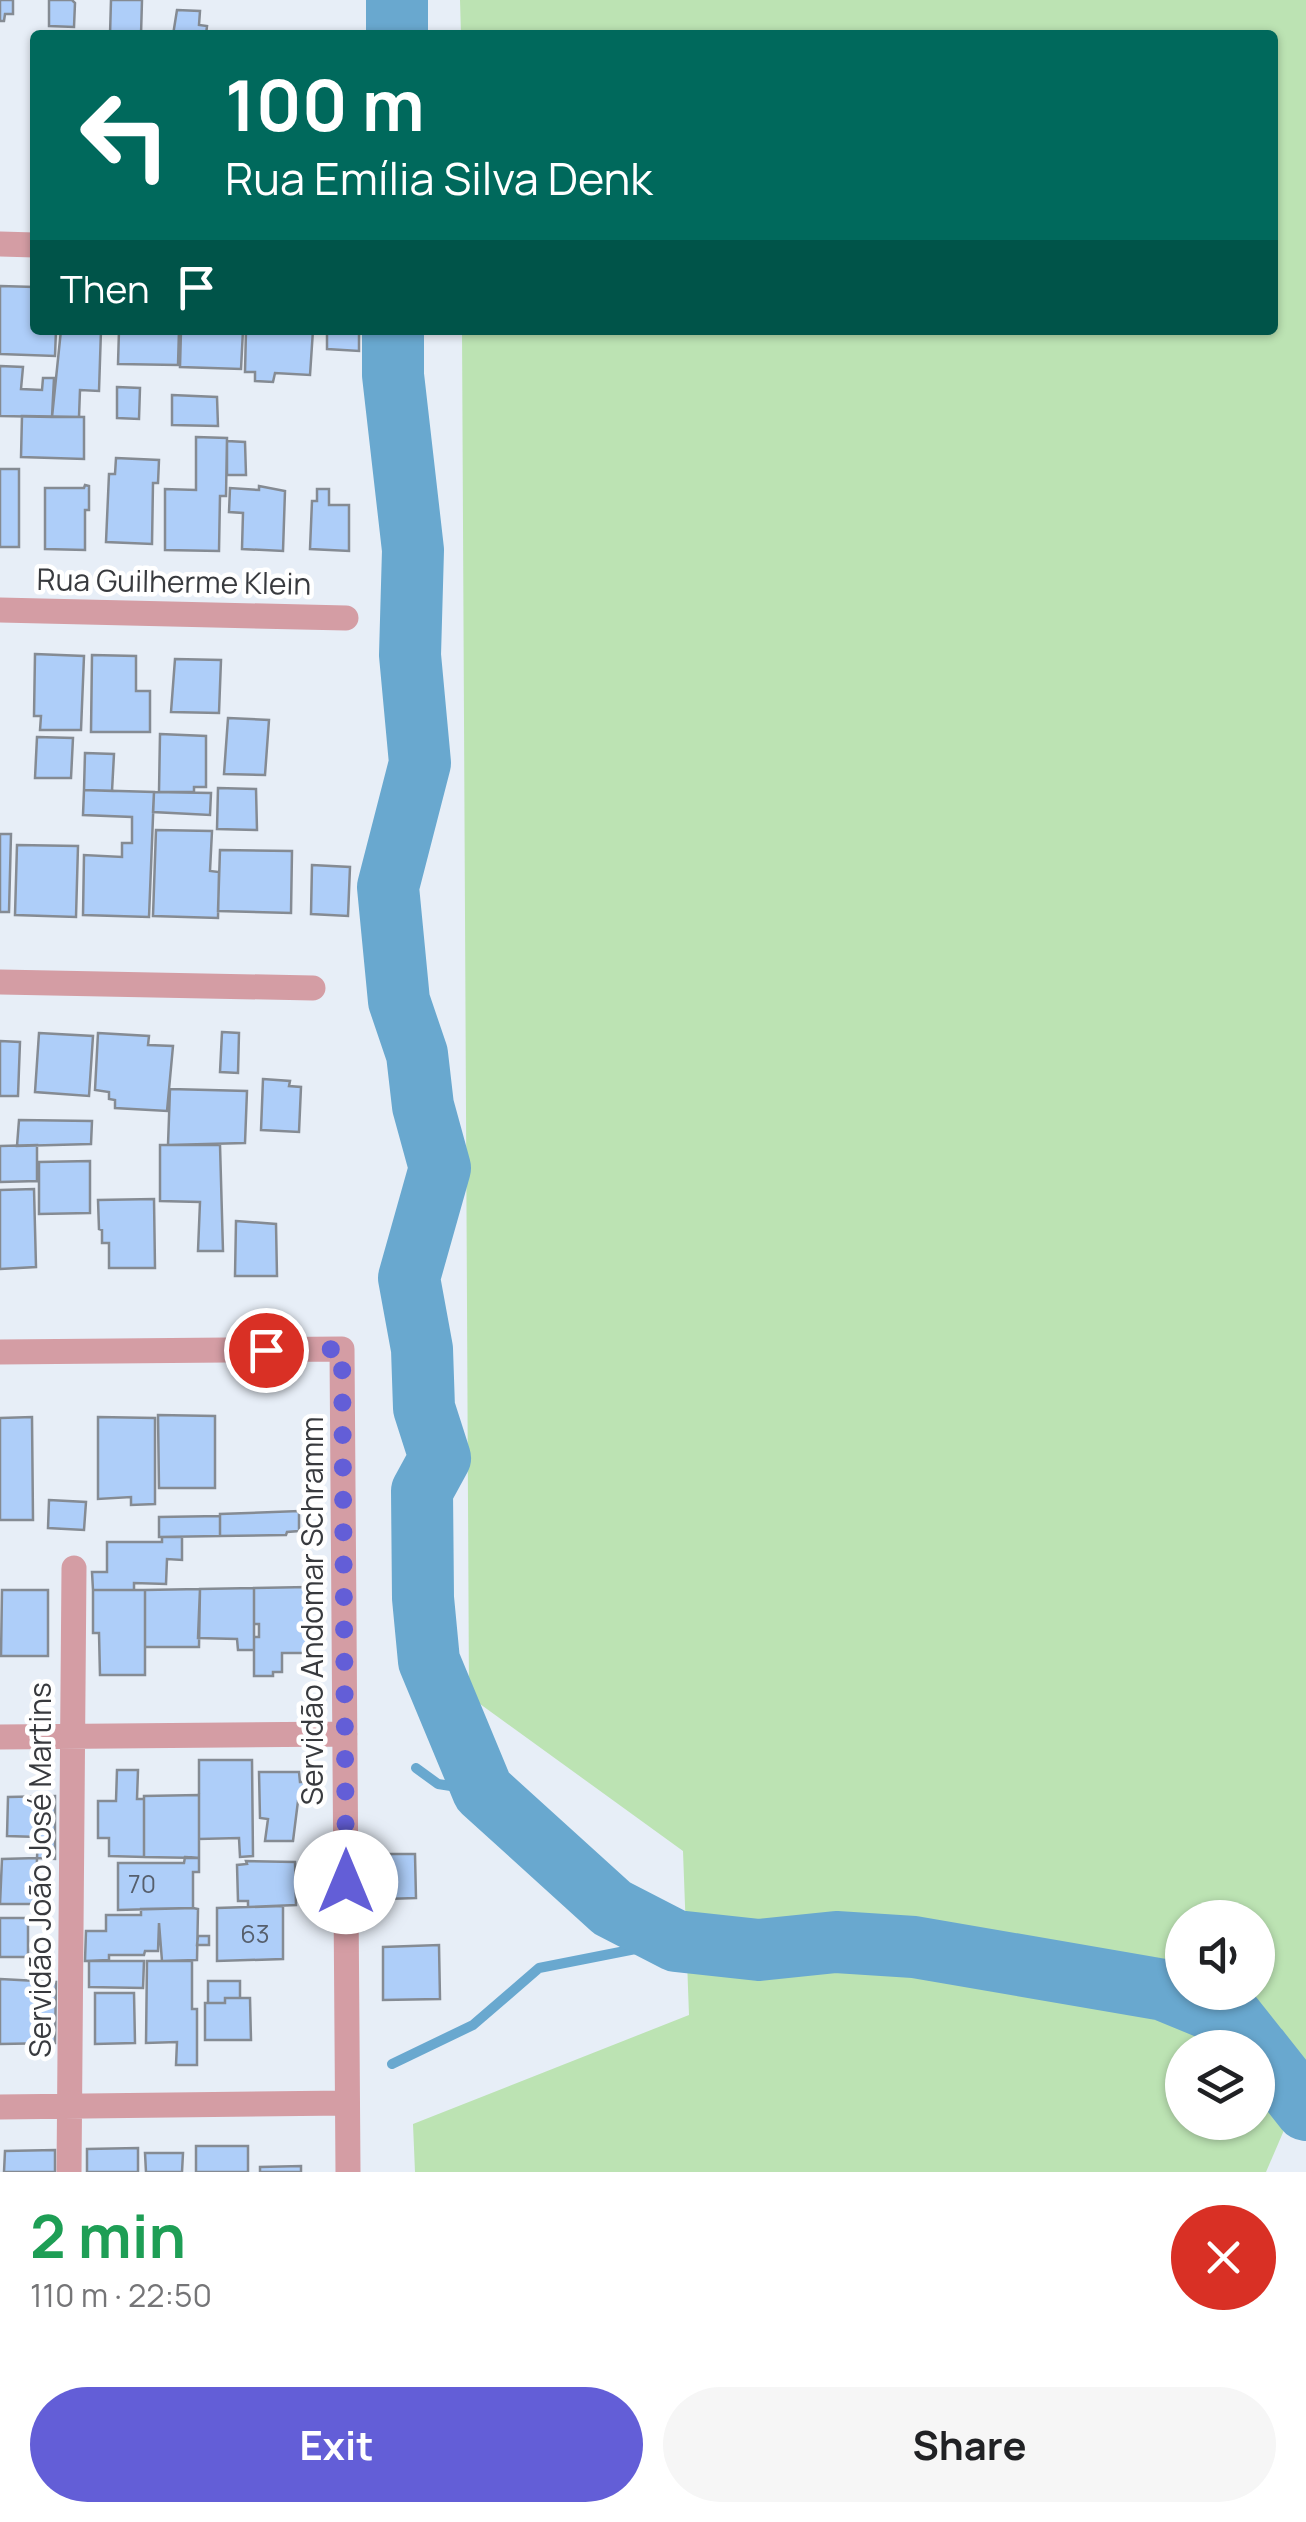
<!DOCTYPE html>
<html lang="en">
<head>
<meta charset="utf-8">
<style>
	body { margin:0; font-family:Manrope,sans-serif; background:#f6f6f6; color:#202124; height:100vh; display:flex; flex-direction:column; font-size:38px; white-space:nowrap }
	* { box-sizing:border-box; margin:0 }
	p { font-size:32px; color:#757577 }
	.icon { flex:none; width:55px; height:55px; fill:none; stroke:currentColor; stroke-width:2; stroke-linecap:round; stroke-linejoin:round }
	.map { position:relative; height:2172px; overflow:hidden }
	.details { display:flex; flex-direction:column; background:#fff; flex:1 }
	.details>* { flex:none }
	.hud { position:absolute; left:30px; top:30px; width:1248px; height:305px; border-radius:10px; box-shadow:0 2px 8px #0004; background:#00695c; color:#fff; overflow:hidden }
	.fabs { position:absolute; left:1165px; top:1900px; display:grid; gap:20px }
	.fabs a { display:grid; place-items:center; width:110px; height:110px; border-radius:50%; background:#fff; box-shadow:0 2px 8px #0004; font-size:50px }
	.pin { position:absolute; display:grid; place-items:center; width:85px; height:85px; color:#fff; margin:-42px; border:5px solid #fff; border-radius:50%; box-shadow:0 2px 10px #0007 }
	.me { position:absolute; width:110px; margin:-55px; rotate:0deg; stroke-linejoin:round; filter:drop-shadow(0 0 8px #0008) }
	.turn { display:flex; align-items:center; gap:35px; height:210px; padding:0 30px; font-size:45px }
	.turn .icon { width:130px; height:130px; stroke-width:2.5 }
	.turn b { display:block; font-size:70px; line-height:85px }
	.then { display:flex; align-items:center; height:95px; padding:0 30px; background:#0003; gap:20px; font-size:38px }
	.round { display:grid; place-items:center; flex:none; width:105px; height:105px; border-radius:52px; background:#f6f6f6 }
	.headline { display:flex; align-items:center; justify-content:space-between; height:170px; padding:0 30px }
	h1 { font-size:60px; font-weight:700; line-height:75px; color:#1e9e55 }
	.primary-button { display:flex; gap:20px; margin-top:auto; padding:20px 30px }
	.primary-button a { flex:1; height:115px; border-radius:60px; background:#635ed7; color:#fff; font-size:40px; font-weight:700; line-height:115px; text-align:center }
	.primary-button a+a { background:#f6f6f6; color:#202124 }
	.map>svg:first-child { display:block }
</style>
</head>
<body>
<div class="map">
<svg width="1306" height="2172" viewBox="0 0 1306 2172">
	<rect width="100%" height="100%" fill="#e7eef7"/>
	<path fill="#bce3b3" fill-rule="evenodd" d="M460,0H1306V2079L1266,2172H415L413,2124L689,2015L683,1851L469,1696L462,330H1272V35H461ZM1182,1918H1258V1992H1182ZM1182,2048H1258V2122H1182Z"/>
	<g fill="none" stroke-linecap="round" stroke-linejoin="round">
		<path stroke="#69a8cf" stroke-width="10" d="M416,1768L438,1784L483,1791
			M392,2064L473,2025L539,1968L676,1941"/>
		<path stroke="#69a8cf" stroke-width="62" d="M397,35V0
			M393,330V375L413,550L410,655L420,763L388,887L399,1001L417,1054L423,1106L440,1168L409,1278L422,1349L424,1408L440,1458L422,1491L423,1598L429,1661L483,1791L612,1908L676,1941L759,1950L836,1942L914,1947L1164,1990L1234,2019L1257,2048
			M1258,2049L1306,2110"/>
	</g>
	<path fill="#aecef9" stroke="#858b93" stroke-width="2.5" d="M0,0H13V14H5L4,21H0Z
		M49,0H72L75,3L74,27L49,26Z
		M111,0H142L141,35H110Z
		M177,10L200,11L199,25L207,26L206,35H173Z
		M0,286L35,287V330H56L55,356L0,354Z
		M61,330H101L99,391L80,390L79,417H52Z
		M119,330H179L178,365L118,364Z
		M181,330H243L241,369L180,367Z
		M246,330H313L310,375L275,373L273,382L255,381V372H245Z
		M327,330H359V351L327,349Z
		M0,366L23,367L21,389L42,390L43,378H54L52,417L0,416Z
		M117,387L140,388L139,419L117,418Z
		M172,395L217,397L218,426L172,425Z
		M22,416L84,417V459L21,457Z
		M196,437L227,438L226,496H220L219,551L165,550V489L196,490Z
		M227,441L245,442L246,475H227Z
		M116,458L159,460L158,483H153L152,544L106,542L109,474H115Z
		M0,469H19V547H0Z
		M85,485L89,486V510H85V550L45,549V488H84Z
		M259,486L285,491L283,551L242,549L243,513L229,512L230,488L259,490Z
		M317,489H329V505H349V551L310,549L312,501H317Z
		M35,654L84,656L81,730H40L41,716H34Z
		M92,655L136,656V691H150V732H91Z
		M175,659L221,660L219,713L171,712Z
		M228,718L269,720L265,775L224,774Z
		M160,734L206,736V787H194V792H159Z
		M37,737L73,738L71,778H35Z
		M85,753L114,754L112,791L84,790Z
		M218,788L256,789L257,830L217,829Z
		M84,790L154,792L149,917L83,915L84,855L122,857V843H132V817L83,815Z
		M154,792L211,793L210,815L153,812Z
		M156,830L212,831L210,871L219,872L218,918L153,916Z
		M0,834H11L9,912H0Z
		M17,845L78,846L76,917L15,915Z
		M220,850L292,851L291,913L218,911Z
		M312,865L350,867L348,916L311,914Z
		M222,1032L239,1033L238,1073L220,1072Z
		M39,1033L93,1036L89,1096L35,1092Z
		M98,1033L149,1036L148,1045L173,1046L167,1111L115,1108V1100L109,1099V1092L95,1090Z
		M0,1041L20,1042L18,1096H0Z
		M263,1079L290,1081L289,1086L301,1087L299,1132L261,1130Z
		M170,1089L247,1091L245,1143L168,1145Z
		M19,1120L92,1121L91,1144L17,1146Z
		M37,1145V1181L0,1182V1146Z
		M160,1145H220L223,1251H198L200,1202L160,1201Z
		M90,1161V1213L39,1214V1162Z
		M34,1189L36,1267L0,1269V1190Z
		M154,1199L155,1268H109V1243H102V1230L99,1229L98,1200Z
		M236,1221L276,1224L277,1276H235Z
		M158,1415L215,1416V1488H159Z
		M32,1417L33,1520H0V1418Z
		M98,1417L155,1418V1504L131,1505V1497L98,1499Z
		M49,1500L86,1502L84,1530L48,1528Z
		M299,1511V1531L287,1532L286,1535L220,1536V1514Z
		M220,1516V1536L159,1537V1517Z
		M162,1537H182V1560L167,1559L166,1584L134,1583V1590H93L92,1572H107V1542H162Z
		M308,1587V1653H282V1672H273V1676H254V1637H259V1624H254V1588Z
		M254,1588V1650H238L237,1639L198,1638L200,1589Z
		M200,1589L199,1647H145V1590Z
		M2,1590H48V1656H1Z
		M93,1590H145V1675H100L99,1633H93Z
		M199,1760H252L253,1856L240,1857L239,1838L199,1839Z
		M117,1770H138L137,1799H144V1857L109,1856V1838H98V1801H116Z
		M259,1772H299L300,1782H310L311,1801H298L293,1841H265L268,1819L260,1818Z
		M199,1795V1858L144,1857V1796Z
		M55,1796V1859L37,1858L38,1837L7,1836L8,1797Z
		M385,1854H415L416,1898L386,1899Z
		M185,1857L199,1858V1872H193V1908L118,1910V1863H184Z
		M37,1858L36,1904H0L2,1859Z
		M246,1861L295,1862L296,1905L248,1907V1901H238L237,1865L247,1864Z
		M283,1906V1959L217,1961V1908Z
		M193,1908L198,1909L197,1960L162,1961L159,1923L158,1951H145L144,1955H109V1960L85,1961L86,1931H106V1915H141V1909Z
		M0,1918H28V1957H0Z
		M198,1936H209V1945H197Z
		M439,1945L440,1999L383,2000V1947Z
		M89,1961H144L143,1988L89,1987Z
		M147,1961H192V2009H197V2065H176L177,2042L146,2043Z
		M0,1979L56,1982L55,2043L0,2044Z
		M208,1981H240V1998H225V2003H208Z
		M95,1993H134L135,2043L95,2044Z
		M225,1998H250L251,2040H205V2003H225Z
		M196,2146H248V2172H196Z
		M138,2148V2172H87V2149Z
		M55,2150V2172H4L5,2151Z
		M145,2153H183L182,2172H146Z
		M301,2166V2172H260V2167Z"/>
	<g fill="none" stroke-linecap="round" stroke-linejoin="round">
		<path stroke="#d49da4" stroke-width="25" d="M0,244L35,245
			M0,610L346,618
			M0,982L313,988
			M0,1352L342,1349L348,2172
			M0,1737L345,1734
			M0,2107L347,2103
			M69,2172L74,1568"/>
	</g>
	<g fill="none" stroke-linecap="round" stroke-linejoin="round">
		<path stroke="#635ed7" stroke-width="18" stroke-dasharray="0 32.4" d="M266,1350L342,1349L346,1882"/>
	</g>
	<g text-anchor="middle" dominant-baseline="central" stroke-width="9" stroke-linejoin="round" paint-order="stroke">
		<g font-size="25" fill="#565f6d">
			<text x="142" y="1883">70</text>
			<text x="255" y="1933">63</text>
		</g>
		<g font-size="30" fill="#383a3e" stroke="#fff">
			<text transform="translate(174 581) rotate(1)">Rua Guilherme Klein</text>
			<text transform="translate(311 1611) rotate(-90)">Servidão Andomar Schramm</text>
			<text transform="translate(39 1870) rotate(-90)">Servidão João José Martins</text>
		</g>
	</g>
</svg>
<div class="fabs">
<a><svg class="icon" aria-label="sound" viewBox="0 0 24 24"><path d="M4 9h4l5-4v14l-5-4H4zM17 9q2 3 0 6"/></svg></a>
<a><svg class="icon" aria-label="layers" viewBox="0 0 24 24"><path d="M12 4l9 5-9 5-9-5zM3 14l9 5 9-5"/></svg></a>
</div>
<div class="pin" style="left:266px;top:1350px;background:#d93025"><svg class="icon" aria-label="arrive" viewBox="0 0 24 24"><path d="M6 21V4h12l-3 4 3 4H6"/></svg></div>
<svg class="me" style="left:346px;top:1882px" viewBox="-20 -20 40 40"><circle r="19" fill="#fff"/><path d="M0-13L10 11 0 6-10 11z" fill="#635ed7"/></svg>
<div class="hud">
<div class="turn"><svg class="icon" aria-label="left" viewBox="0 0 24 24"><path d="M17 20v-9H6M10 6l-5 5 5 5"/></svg><div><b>100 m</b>Rua Emília Silva Denk</div></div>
<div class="then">Then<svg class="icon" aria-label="arrive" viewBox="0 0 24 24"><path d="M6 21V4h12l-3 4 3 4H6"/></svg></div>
</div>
</div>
<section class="details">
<div class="headline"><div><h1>2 min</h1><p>110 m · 22:50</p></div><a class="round" style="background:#d93025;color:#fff"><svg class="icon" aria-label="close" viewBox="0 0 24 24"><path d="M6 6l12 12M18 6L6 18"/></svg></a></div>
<div class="primary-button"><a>Exit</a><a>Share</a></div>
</section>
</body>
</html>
